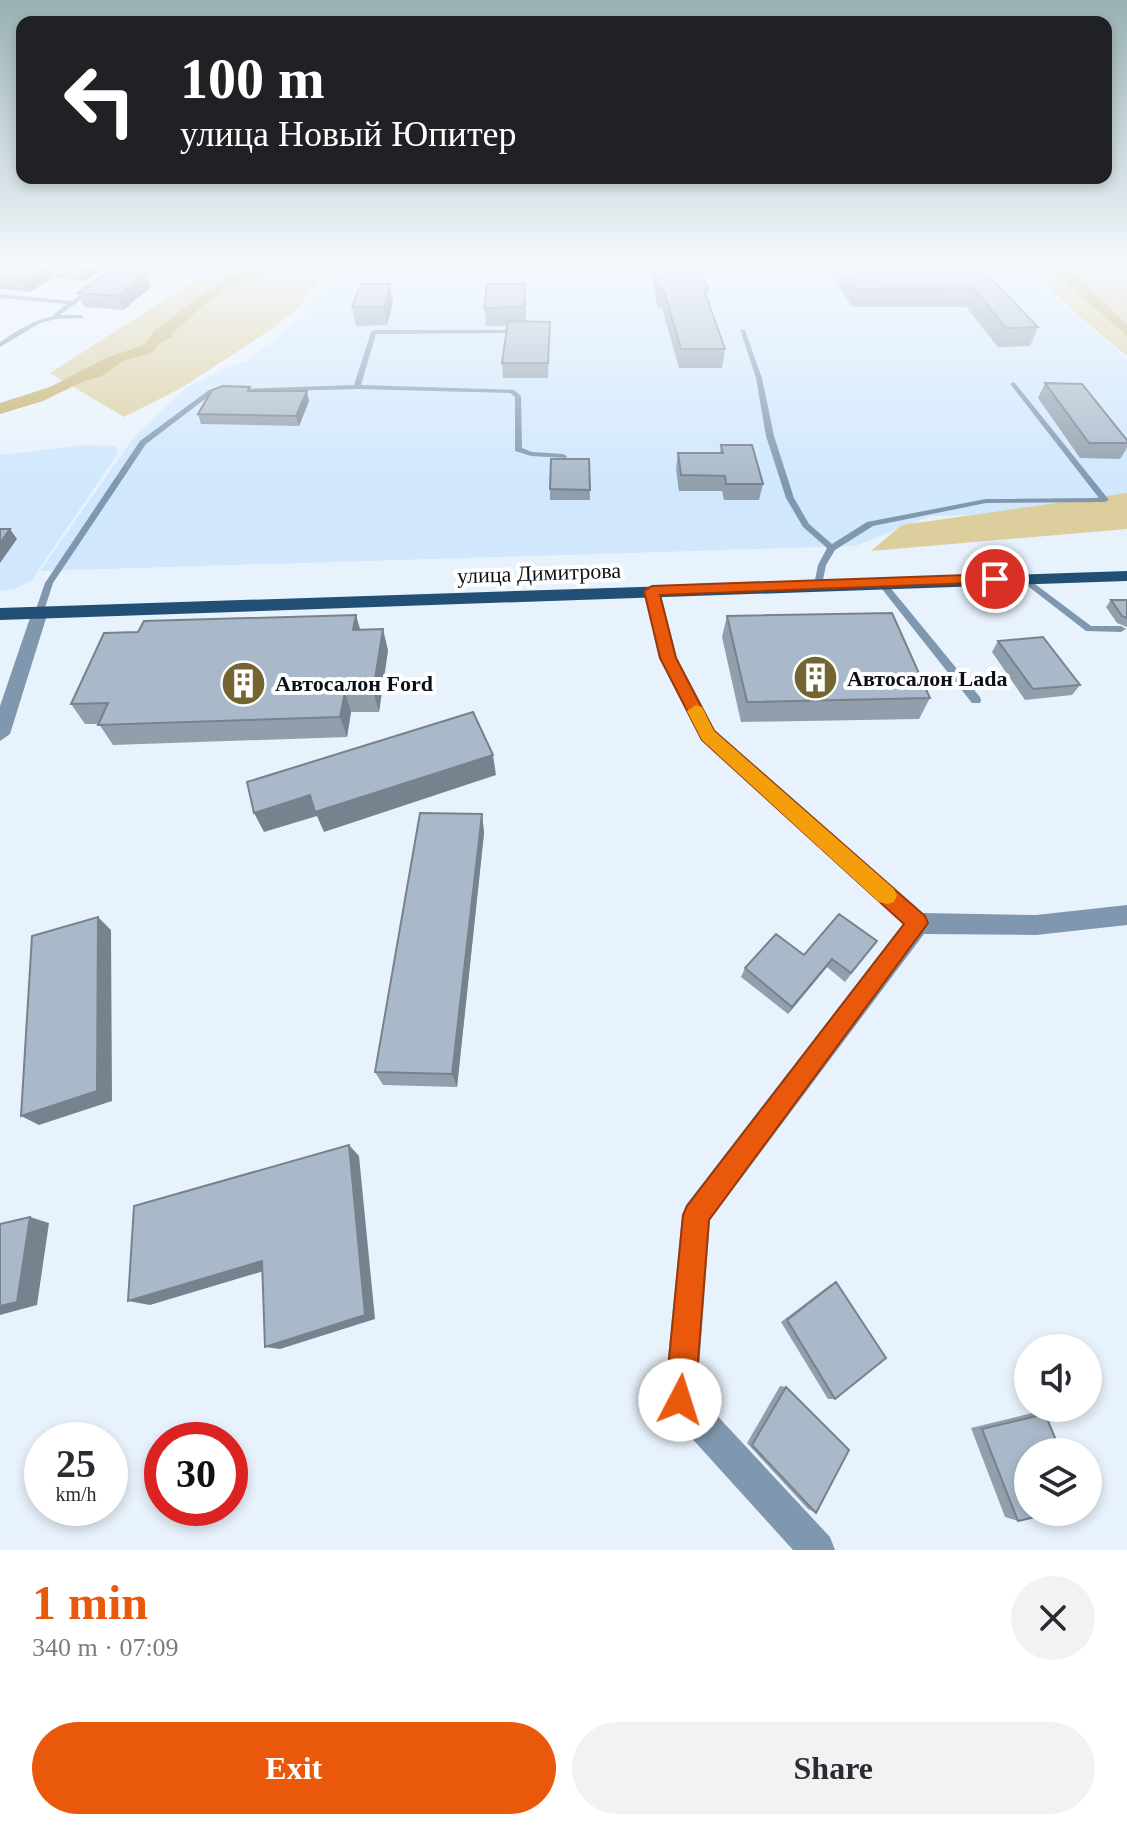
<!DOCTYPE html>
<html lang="en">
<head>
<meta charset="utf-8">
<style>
	body { margin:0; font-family:"Times New Roman",serif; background:#f2f2f3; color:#2b2b33; height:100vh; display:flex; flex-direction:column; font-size:30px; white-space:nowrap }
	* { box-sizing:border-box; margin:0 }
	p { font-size:26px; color:#7c7c81 }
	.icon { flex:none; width:44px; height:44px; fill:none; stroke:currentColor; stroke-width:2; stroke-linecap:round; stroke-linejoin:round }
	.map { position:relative; height:1550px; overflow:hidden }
	.sheet { display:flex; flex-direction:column; background:#fff; flex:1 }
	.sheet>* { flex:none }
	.hud { position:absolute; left:16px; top:16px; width:1096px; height:168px; border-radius:16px; box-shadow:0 4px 12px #0003; background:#202124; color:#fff; overflow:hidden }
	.buttons { position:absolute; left:1014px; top:1334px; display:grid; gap:16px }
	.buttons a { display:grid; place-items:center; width:88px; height:88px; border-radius:50%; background:#fff; box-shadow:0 4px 12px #0003; font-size:40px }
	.speed { position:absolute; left:24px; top:1422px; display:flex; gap:16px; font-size:40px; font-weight:700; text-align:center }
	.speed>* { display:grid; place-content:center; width:104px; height:104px; border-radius:50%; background:#fff; box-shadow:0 4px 12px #0003; line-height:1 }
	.speed small { font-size:20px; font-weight:400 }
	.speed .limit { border:12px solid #d22; background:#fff; color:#111 }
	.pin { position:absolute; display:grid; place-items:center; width:68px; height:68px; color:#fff; margin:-34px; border:4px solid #fff; border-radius:50%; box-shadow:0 2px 8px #0007 }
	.me { position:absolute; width:88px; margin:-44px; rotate:5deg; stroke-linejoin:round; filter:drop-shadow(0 0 6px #0008) }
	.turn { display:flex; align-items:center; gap:28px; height:168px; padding:0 32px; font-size:36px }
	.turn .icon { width:104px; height:104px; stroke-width:2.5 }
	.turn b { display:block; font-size:56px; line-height:68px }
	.round { display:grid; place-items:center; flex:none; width:84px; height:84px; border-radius:42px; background:#f2f2f3 }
	.head { display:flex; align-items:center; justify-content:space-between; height:136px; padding:0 32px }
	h1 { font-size:48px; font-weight:700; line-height:60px; color:#ea580c }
	.action { display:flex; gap:16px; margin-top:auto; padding:16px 32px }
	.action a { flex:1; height:92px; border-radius:48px; background:#ea580c; color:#fff; font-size:32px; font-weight:700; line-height:92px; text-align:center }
	.action a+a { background:#f2f2f3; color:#2b2b33 }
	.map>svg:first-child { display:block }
</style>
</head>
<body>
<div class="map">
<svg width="1127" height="1550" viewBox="0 0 1127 1550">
	<rect width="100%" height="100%" fill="#e8f2fc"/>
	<path fill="#d0e7fd" d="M574,267H1006L1030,276L1127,359V511L931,516L855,546L40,571L134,437L186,388L229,366L248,360L303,317L327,283L344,277L560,276Z
		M82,445L116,446L118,453L31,581L15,589L0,591V455Z"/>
	<path fill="#ddce9d" d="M226,267H406H372L317,283L299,307L273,328L183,387L124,417L50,373L204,275Z
		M1017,267H1127V356L1075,313L1035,274Z
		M1127,493V529L871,551L902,525Z"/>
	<path fill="#c3ad64" d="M250,267H280C253,275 216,292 196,312C187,320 182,326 172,333V337L159,344L152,353L125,360L100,377L84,381L43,401L0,414V403L50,387L106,358L144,345L155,330L222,281Z
		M1048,267H1069L1127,325V336Z"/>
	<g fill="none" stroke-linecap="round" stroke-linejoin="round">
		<path fill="#8098af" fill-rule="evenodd" d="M122,267H128L110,279H106V277Z
			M89,289L94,290L60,315H81L84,317L83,318L56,319L40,323L0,347V342C17,331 33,320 54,316V314L67,304L0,298V294L72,301Z
			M740,329L745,330L762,378L774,436L794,498L809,524L832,544L867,522L986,499L1099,498L1011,385L1010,384L1013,382L1015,383L1109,500L1105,502L986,503L873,526L835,550L826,565L822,585L818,588L815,587L814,585L818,565L827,548L803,527L786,498L766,436L756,378Z
			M523,330V332L521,333L376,334L361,385L514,390L521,396L522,448L532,452L563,454L567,456L566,458L531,456L515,451V397L510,393L357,389L213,393L146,444L53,583L43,614H37L35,612L45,583L140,441L209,390L354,385L371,332L374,330Z
			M1023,575L1091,626H1121L1126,629L1121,632L1086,631L1020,580V576Z
			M881,579L884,580L980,697L981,700L980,703H972L878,584V580Z"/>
		<path fill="#8098af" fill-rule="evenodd" d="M652,586L660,591L677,658L715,730L923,913L1036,915L1127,905V925L1036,935L924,934L710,1220L697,1394L830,1537L835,1550H793L668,1412L664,1400L682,1215L686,1205L903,924L701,740L659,658L644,591Z
			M40,607L48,612L10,734L0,741V706L32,612Z"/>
		<path fill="#214f75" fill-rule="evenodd" d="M1127,571V581L0,620V608Z"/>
	</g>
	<path fill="#919fad" d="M7,267H106L85,281L52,278L30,292L0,289V271Z
		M651,267H700L708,290L707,300L725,349L722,368H679L662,308L658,309L651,275Z
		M827,267H980L1038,327L1030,346L998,347L966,307H852Z
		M146,273L151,287L123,310L84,307L78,293Z
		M393,302L387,325L356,326L352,307Z
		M526,302L525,321L550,322L548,378H503L502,363L507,326H486L484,308Z
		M1045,383L1127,440V448L1120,459L1080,458L1038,398Z
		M252,391L309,401L299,426L201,424L198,414Z
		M721,445L763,484L759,500H724L722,491H679L676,469L678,453H720Z
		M589,459L590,500H550V489Z
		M1111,600H1127V627L1117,623L1106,607Z
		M727,616L930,698L919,719L741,722L722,637Z
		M360,629L388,650L379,712H351L347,737L113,745L99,724H85L71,704Z
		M998,641L1080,685L1072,695L1025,700L992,652Z
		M482,814L484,833L457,1087L383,1085L375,1072Z
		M871,949L845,982L827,967L788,1014L741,977L745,968L804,955Z
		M836,1282L835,1399H828L781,1322L830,1285Z
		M780,1386L786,1387L816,1513L808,1509L747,1443Z
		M1032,1413L1045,1414L1018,1521L1005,1517L971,1428Z"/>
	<path fill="#76828d" d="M46,267L52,278L30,292L24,280Z
		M84,267H106L85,281L80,269Z
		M146,273L151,287L123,310L117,296Z
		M390,284L393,302L387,325L384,307Z
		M525,284L526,302L525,326L524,307Z
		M307,391L309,401L299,426L296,416Z
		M10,529L17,539L0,563V543Z
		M356,615L362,636L353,630Z
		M383,629L388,650L379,712L373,691Z
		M345,692L351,712L347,737L340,717Z
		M493,755L496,775L324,832L317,816L264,832L254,813L310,795Z
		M482,814L484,833L457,1087L452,1074Z
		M98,917L111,930L112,1101L39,1125L21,1116Z
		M832,959L827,967L788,1014L792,1007Z
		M349,1145L359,1156L375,1319L280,1349L265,1347Z
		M30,1217L49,1223L37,1305L0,1315V1306Z
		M262,1261L277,1267L150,1305L128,1301Z"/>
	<path fill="#a9b9c9" stroke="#76828d" stroke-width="2" d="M7,267H46L24,280L0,278V271Z
		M49,267H84L80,269Z
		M654,267H700L708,290H704L725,349H681L664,291H659Z
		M842,267H980L1038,327L1006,328L973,288L856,289Z
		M108,271L146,273L117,296L78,293Z
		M361,284H390L384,307H352Z
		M487,284H525L524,307L484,308Z
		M508,321L550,322L548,363H502Z
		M1045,383L1082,384L1127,440V443H1089Z
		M223,386L250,387L248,391H307L296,416L198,414L212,390Z
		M721,445H752L763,484H726L725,476L681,475L678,453H723Z
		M551,459H589L590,490L550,489Z
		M0,529H10L0,543Z
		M1111,600H1127V618L1122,616Z
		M892,613L930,698L747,702L727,616Z
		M356,615L353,630L383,629L373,691L345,692L340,717L98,725L108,703L71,704L104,633L138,632L144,621Z
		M1043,637L1080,685L1033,689L998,641Z
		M473,712L493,755L315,812L310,795L254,813L247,782Z
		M420,813L482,814L452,1074L375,1072Z
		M839,914L877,941L851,973L832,959L792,1007L745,968L776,934L804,955Z
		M98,917L97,1091L21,1116L32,936Z
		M349,1145L365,1315L265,1347L262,1261L128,1301L134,1206Z
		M30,1217L17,1302L0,1306V1224Z
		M836,1282L886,1358L835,1399L787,1320Z
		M786,1387L849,1450L816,1513L752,1445Z
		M1045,1414L1061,1452H1028V1512H1056L1018,1521L982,1429Z"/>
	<linearGradient id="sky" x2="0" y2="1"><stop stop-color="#99b1b3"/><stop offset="0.55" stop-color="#f5f9fe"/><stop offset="1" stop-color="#f5f9fe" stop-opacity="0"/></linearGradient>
	<rect width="1127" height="484" fill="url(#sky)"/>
	<path fill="#ea580c" stroke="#983908" stroke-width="2" d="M995,574L1000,575V582L660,595L676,658L714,731L925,916L928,923L709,1220L695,1400L691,1410L680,1415L670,1410L665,1400L683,1215L687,1206L904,924L702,740L660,658L644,591L652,586Z"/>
	<path fill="#f59e0b" d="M696,705L702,707L714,731L894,889L897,895L894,902L887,904L879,902L702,740L687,711Z"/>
	<defs>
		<symbol id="building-disc" viewBox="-11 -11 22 22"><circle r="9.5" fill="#736431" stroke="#fff"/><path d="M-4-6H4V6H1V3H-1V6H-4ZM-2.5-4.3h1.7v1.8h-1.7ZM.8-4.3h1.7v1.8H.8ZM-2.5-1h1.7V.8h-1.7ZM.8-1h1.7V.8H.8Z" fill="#fff"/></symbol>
	</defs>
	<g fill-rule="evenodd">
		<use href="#building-disc" x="790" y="652" width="51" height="51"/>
		<use href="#building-disc" x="218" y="658" width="51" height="51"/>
	</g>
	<g text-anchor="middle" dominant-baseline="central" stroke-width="8" stroke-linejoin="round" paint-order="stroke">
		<g font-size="22" fill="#0a0f15" stroke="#fff">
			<text transform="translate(539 573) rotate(-2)">улица Димитрова</text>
		</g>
		<g font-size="22" font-weight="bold" fill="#0a0f15" stroke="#fff" text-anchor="start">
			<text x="847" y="678">Автосалон Lada</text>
			<text x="275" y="683">Автосалон Ford</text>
		</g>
	</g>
</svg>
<div class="buttons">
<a><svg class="icon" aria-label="sound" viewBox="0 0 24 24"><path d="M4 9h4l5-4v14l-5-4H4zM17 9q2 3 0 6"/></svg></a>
<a><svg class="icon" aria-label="layers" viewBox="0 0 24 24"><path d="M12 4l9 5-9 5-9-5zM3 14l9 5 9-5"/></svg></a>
</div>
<div class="speed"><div>25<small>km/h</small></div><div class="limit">30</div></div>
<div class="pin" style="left:995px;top:579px;background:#d93025"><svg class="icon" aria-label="arrive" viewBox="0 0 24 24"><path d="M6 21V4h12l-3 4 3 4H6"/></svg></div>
<svg class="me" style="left:680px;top:1400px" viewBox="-20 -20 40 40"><circle r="19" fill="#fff"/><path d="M0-13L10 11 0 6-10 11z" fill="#ea580c"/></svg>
<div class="hud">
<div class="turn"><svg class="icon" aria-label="left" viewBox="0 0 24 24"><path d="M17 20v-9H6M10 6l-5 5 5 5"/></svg><div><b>100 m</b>улица Новый Юпитер</div></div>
</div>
</div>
<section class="sheet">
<div class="head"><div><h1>1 min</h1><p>340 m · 07:09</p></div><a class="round"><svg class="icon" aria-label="close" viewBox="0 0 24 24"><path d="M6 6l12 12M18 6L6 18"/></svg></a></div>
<div class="action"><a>Exit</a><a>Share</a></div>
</section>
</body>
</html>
